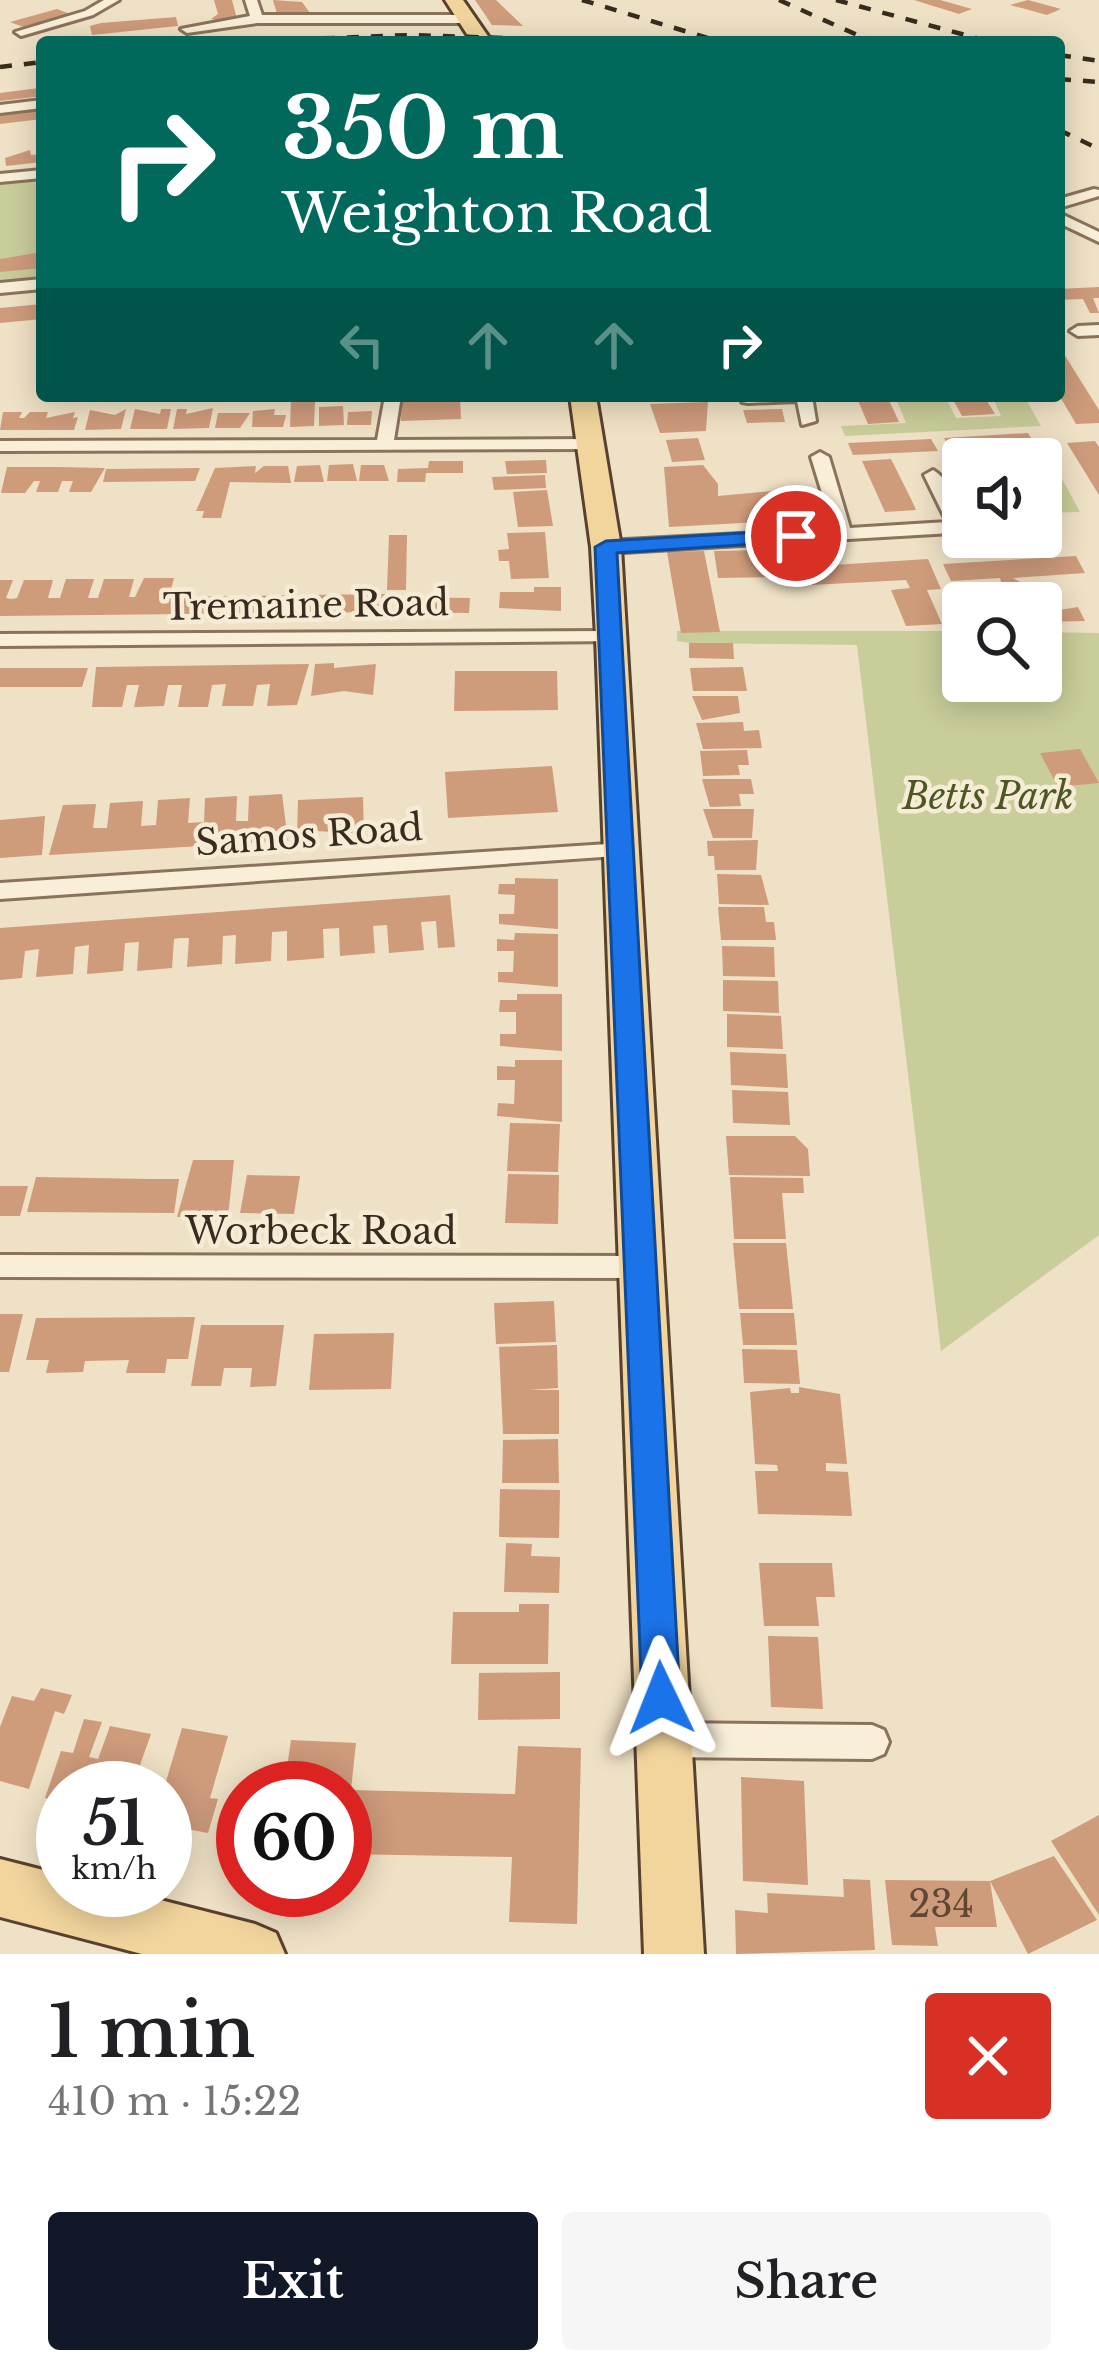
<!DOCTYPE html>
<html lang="en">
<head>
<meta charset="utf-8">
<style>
	body { margin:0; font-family:"Libre Baskerville",serif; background:#f6f6f6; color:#202124; height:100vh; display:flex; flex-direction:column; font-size:45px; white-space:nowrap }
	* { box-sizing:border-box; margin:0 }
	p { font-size:39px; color:#757577 }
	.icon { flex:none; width:66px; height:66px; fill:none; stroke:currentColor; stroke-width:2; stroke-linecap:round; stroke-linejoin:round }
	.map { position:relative; height:1954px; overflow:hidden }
	.side { display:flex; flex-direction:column; background:#fff; flex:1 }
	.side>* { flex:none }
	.guide { position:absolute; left:36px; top:36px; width:1029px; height:366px; border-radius:12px; box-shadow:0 6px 30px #0003; background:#00695c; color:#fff; overflow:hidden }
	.controls { position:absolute; left:942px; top:438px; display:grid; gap:24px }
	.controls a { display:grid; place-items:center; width:120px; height:120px; border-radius:12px; background:#fff; box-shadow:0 6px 30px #0003; font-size:60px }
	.speed { position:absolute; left:36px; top:1761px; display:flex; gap:24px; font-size:60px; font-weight:700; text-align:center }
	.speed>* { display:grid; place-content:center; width:156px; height:156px; border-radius:50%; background:#fff; box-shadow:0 6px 30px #0003; line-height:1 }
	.speed small { font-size:30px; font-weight:400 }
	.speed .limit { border:18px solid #d22; background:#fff; color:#111 }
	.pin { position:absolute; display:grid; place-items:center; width:102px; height:102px; color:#fff; margin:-51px; border:6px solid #fff; border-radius:50%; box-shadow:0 3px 12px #0007 }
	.me { position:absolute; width:132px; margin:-66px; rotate:358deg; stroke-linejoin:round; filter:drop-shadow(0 0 9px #0008) }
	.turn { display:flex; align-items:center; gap:42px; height:252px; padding:0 48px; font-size:54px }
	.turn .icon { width:156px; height:156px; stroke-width:2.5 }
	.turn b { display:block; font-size:84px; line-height:102px }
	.lanes { display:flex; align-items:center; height:114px; padding:0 48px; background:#0003; justify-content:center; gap:60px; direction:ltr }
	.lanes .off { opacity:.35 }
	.round { display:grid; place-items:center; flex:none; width:126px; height:126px; border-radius:12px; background:#f6f6f6 }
	.overview { display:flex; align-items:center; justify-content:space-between; height:204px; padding:0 48px }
	h1 { font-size:72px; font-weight:600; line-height:90px }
	.primary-button { display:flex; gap:24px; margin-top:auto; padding:24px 48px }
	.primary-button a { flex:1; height:138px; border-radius:12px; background:#111827; color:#fff; font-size:48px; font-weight:600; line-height:138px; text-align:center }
	.primary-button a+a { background:#f6f6f6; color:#202124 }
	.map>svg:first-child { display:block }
</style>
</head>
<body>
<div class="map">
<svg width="1099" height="1954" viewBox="0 0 1099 1954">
	<rect width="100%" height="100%" fill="#efe1c5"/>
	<path fill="#c9cd99" d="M42,179V278L0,282V183Z
		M895,396H945L956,418L1001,416L992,396H1024L1041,426L845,436L841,426L906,423Z
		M1048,453L1080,512L1044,513L1041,459H1016L1013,454Z
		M677,631H963V681H1041V632L1099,633V1235L941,1351L857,645L689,643L677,641Z"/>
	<path fill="#ce9b7b" d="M214,0H232L238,23L211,19L218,14Z
		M273,0L302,2L310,13L277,14Z
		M475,0H496L523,26L492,25Z
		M914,0H940L972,9L959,14Z
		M1028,0L1061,9L1047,15L1010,5Z
		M57,9L70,14L23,27L10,22Z
		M176,17L178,26L92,35L90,26L101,23Z
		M39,88L42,96L0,101V93Z
		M42,110V119L0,124V115Z
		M30,150L31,155L42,154V162L6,166L5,158Z
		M42,252V268L0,272V259Z
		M1099,287V298H1093L1099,313H1090L1083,299L1059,300V289Z
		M42,304V319L0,323V308Z
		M1059,346L1099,410V423L1076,424L1059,395Z
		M460,396L461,419L401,421L402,397Z
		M856,396H887L899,422L868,424Z
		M951,396H984L995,414L962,416Z
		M307,400L315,402L314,426L290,427L291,401Z
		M708,402L706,431L660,433L650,404Z
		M343,406L344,425L319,426V407Z
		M213,408L209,428L173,429L177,409H187L186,414Z
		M126,409L121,429L85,430L90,410L115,415Z
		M135,409L160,414L161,409H171L167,429H130Z
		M275,409L274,415H286L283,427H252L253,411Z
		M782,409L785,422L747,423L743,410Z
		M372,411L371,425H347L348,412Z
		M3,412H22L19,418H24L30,412H48L46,418L75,412L73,418L78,417L74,430H0Z
		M218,413H250L240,428H215Z
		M1028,433L1035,445L951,450L944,438Z
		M698,438L705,460L672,462L666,440Z
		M931,439L938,451L853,455L848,443Z
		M1095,441L1099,447V495L1067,443Z
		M891,459L912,501L916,510L885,512L862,461Z
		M546,460L547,473L507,474L505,461Z
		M429,461H463V473H426L425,482H397L398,469L428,468Z
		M353,464L357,481H327L329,465Z
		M320,465L324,482H294L297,466Z
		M361,465H384L389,481H359Z
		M703,465L718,484V496L805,488L817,519L669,527L664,467Z
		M256,466L255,473L264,466H288L291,483L230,482L221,518H202L204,511H196L215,468Z
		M7,467H56L105,468L91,492H69L73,481H62L58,492H36L40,481H34L25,493H1Z
		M200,468L195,481L103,482L106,469Z
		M545,475L546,488L494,490L492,477Z
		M547,490L553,526L518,527L513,492Z
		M545,532L549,578L511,579L509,561H499L498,550L509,549L507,533Z
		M389,535H407L406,590H387Z
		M770,550L776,577L718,578L714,551Z
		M704,551L720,632L681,633L667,552Z
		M1076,556L1085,573L1013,578L1024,584L1032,603H1007L1000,578L951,581L943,564Z
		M928,559L941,589L927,590L942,624L906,626L891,590L910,588L906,580L792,586L785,568Z
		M144,578H174L169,597L385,594L383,612L0,616V580H13L6,598L11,599L17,598L24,580H53L48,598H60L66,579H94L88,598H98L104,579H134L129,597H135Z
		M534,587H561V611L499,608L500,592H534Z
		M398,597L470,598L469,613L395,612Z
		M1078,607L1085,621L1041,622V613Z
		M689,643H733L734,659L689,658Z
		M334,663V668L376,664L373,695L344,691L311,696L315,664Z
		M309,664L297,705L267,706L270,684L257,685L253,706H222L226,684L212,685L208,707H178L182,685H168L164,706L134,707L139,685H127L122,707H92L96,667Z
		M743,667L747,691H693L690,668Z
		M0,668H88L82,687H0Z
		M455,671H557L558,710L454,711Z
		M692,696H738L740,713L702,720Z
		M743,722L744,731L759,730L762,748L703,749L696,723Z
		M1080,749L1099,783L1058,787L1040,753Z
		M747,750L749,765H738L740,775L703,776L700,751Z
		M552,766L558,812L448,818L445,772Z
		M702,779H751L754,794H739L741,806L710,807Z
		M282,794L288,841L49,855L63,805L96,804L93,828H107L110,803L143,801L141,826L156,825L158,800L190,798L188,823L204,822L205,798L237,796L236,821H248L249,796Z
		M363,797L364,834L317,831V837L297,838L298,800Z
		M703,809H754L752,838H713Z
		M45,816L42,855L0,858V820Z
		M758,840L756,870H715L714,856H708L707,841Z
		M717,874L761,875L769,905L719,904Z
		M515,878L558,879V929L499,924V914H514L515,895L498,894L499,884H515Z
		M450,895L455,947L438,948L436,921L421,922L424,950L389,953L387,925L373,926L375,953L340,956L339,928L323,929L324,958L287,961V931L272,932L271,961L235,964L236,935L223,936L222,964L187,967L189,938H180L174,939L172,968L137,971L139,942L125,943L123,971L87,974L89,945L75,947L73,974L36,977L39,949L25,951L22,978L0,980V928Z
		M718,907H764L766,922H774L776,940H721Z
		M515,933L558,934V987L498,982V972H513L514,951H497V939L514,940Z
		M722,946L774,947L775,977L723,976Z
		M723,980L778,981L779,1013L723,1011Z
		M517,994H562V1051L500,1046V1034H516V1012H499L500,1000H517Z
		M727,1014L781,1016L783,1049L727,1047Z
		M730,1052L786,1054L788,1088L731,1085Z
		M515,1060H562V1122L497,1116L498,1103L514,1104L515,1080H497V1066L515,1067Z
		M732,1090L788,1092L790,1125L733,1123Z
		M510,1123L560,1124L558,1172L507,1171Z
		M726,1136H795L808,1149L810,1176L729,1175Z
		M193,1160H234L228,1217H177Z
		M508,1174L559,1175L558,1224L505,1223Z
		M247,1175L300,1176L294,1214L240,1213Z
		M36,1177L151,1179H179L174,1213L27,1212Z
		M730,1177L803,1178L804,1193H782L786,1239H734Z
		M0,1186H28L20,1216H0Z
		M733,1243H786L793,1309H739Z
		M554,1301L556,1342L496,1344L494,1303Z
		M740,1313H794L797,1345H743Z
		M0,1314H23L9,1372H0Z
		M195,1317L188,1359H167L165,1373H126L129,1360L85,1361L83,1372L46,1373L49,1360H26L36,1318Z
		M201,1325H284L276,1386L250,1387L252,1368H224L221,1386H191Z
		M394,1333L391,1389L309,1390L314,1334Z
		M557,1345L558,1388L529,1390H559V1434H503L499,1347Z
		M742,1349L797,1350L800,1384L744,1383Z
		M799,1387L840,1394L847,1464L826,1463V1471L848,1472L852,1516L758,1514L755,1471H778L777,1465L755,1464L750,1392L790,1388L791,1393H799Z
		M558,1439L559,1483H502L503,1440Z
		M500,1489L560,1490L559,1538L499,1537Z
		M506,1543L532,1544L531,1556L560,1557L559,1593L504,1592Z
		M759,1563H832L835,1597H816L819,1626H764Z
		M519,1604H549L548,1664H451L453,1612H519Z
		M768,1636L818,1637L823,1709L771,1707Z
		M560,1672V1719L478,1720L479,1673Z
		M41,1688L72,1695L64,1714L55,1711L29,1789L0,1781V1727L12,1696L34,1701Z
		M84,1719L102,1722L89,1757L98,1759L110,1726L151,1734L139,1768L148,1769L141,1788H63V1801L45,1798L61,1751L73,1753Z
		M182,1728L228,1736L210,1798L218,1799L208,1833L165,1825L164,1788Z
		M291,1740L356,1743L351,1790L515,1794L518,1746L581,1748L577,1924L509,1922L512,1857L345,1854V1788H284Z
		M741,1777L804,1781L808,1885L743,1881Z
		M1099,1815V1915L1051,1841Z
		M1054,1856L1097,1920L1028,1954L990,1881L997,1927H935L938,1946L892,1945L885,1880L990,1881Z
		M843,1879L870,1880L875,1950L736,1954L735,1910L768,1913L767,1893L844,1897Z"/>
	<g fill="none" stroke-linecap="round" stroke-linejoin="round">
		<defs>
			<path id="street" d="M104,0H119L93,15L21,36L15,32L85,11Z
				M245,0H257L262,15H467L473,19L467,23H257L187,33L181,29L250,16Z
				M42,100V108L0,113V105Z
				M42,170V178L0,182V174Z
				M1094,189L1099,190V196L1059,208V199Z
				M1059,213L1099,232V242L1059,223Z
				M42,279V289L0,293V283Z
				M1099,325V335L1078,336L1070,331L1078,326Z
				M385,396H401L394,440L590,439L599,444L590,449L0,451V441L377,440Z
				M741,396H812L816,421L802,425L797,401L748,403L742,402Z
				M820,452L829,457L850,528L947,522L924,475L933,470C952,481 963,515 963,537H971L963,541L952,533L606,553L597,547L606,541L833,529L811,457Z
				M1041,526H1055L1058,530L1041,536Z
				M612,631L622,637L619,641L0,646V634Z
				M623,843L634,850L631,855L0,899V883Z
				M0,1255L642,1256L652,1259L656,1267L652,1275L642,1278L0,1277Z
				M663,1723L872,1725L884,1730L889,1742L884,1754L872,1759L663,1757L651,1752L646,1740L651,1728Z"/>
			<path id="primary" d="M445,0H463L492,42H472Z
				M570,396H596L621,547L704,1954H644L596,637L591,547Z
				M0,1859L63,1875V1890H121L255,1924L276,1933L285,1954H142L0,1917Z"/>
		</defs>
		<use href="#street" stroke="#8a735b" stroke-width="6"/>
		<use href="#primary" stroke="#58412f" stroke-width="6"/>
		<use href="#street" fill="#f9efd9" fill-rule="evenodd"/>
		<use href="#primary" fill="#f2d59d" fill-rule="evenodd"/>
		<path stroke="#3a2b1f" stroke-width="4.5" stroke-dasharray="12 12" stroke-linecap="butt" d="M582,0L721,42
			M779,0L873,42
			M836,0L991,42
			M227,42L411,35L628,42
			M1059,55L1099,61
			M0,67L42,62
			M1059,79L1099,82
			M1059,130L1099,149"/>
	</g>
	<path fill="#1a73e8" stroke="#114b97" stroke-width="3" d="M796,530L803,532V541L617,553L680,1698L675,1711L661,1716L648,1711L642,1698L595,547L606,541Z"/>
	<g text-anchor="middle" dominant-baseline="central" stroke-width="9" stroke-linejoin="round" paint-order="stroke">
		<g font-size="36" fill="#3a2b1f" stroke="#f6ecd5">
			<text transform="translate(306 605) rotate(-1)">Tremaine Road</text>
			<text transform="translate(309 835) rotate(-4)">Samos Road</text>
			<text x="321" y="1231">Worbeck Road</text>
		</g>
		<g font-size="36" font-style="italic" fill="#4c5725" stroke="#f6ecd5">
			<text x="988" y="796">Betts Park</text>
		</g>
		<g font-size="36" fill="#5f4736">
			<text x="941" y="1904">234</text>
		</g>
	</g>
</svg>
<div class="controls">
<a><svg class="icon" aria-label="sound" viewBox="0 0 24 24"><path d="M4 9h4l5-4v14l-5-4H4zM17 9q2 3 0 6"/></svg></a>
<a><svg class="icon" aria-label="search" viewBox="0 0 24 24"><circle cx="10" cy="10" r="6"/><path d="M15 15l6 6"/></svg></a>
</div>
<div class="speed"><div>51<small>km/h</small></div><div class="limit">60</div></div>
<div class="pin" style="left:796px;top:536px;background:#d93025"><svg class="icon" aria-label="arrive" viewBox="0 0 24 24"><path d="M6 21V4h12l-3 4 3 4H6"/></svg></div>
<svg class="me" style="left:661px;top:1698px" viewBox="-20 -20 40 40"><path d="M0-17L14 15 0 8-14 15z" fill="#1a73e8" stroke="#fff" stroke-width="4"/></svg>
<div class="guide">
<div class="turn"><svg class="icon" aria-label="right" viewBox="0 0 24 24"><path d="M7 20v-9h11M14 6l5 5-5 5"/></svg><div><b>350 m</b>Weighton Road</div></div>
<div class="lanes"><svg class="icon off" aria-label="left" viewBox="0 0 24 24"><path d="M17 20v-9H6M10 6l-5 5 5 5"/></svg><svg class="icon off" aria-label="ahead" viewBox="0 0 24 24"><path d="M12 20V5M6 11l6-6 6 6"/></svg><svg class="icon off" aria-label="ahead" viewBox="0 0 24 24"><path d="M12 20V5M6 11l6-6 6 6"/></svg><svg class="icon" aria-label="right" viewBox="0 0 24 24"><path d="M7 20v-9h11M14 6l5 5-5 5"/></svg></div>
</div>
</div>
<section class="side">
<div class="overview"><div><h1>1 min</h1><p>410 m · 15:22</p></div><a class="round" style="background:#d93025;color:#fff"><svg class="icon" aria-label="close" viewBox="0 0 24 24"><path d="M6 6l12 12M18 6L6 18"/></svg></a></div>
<div class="primary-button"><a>Exit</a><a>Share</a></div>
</section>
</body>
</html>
